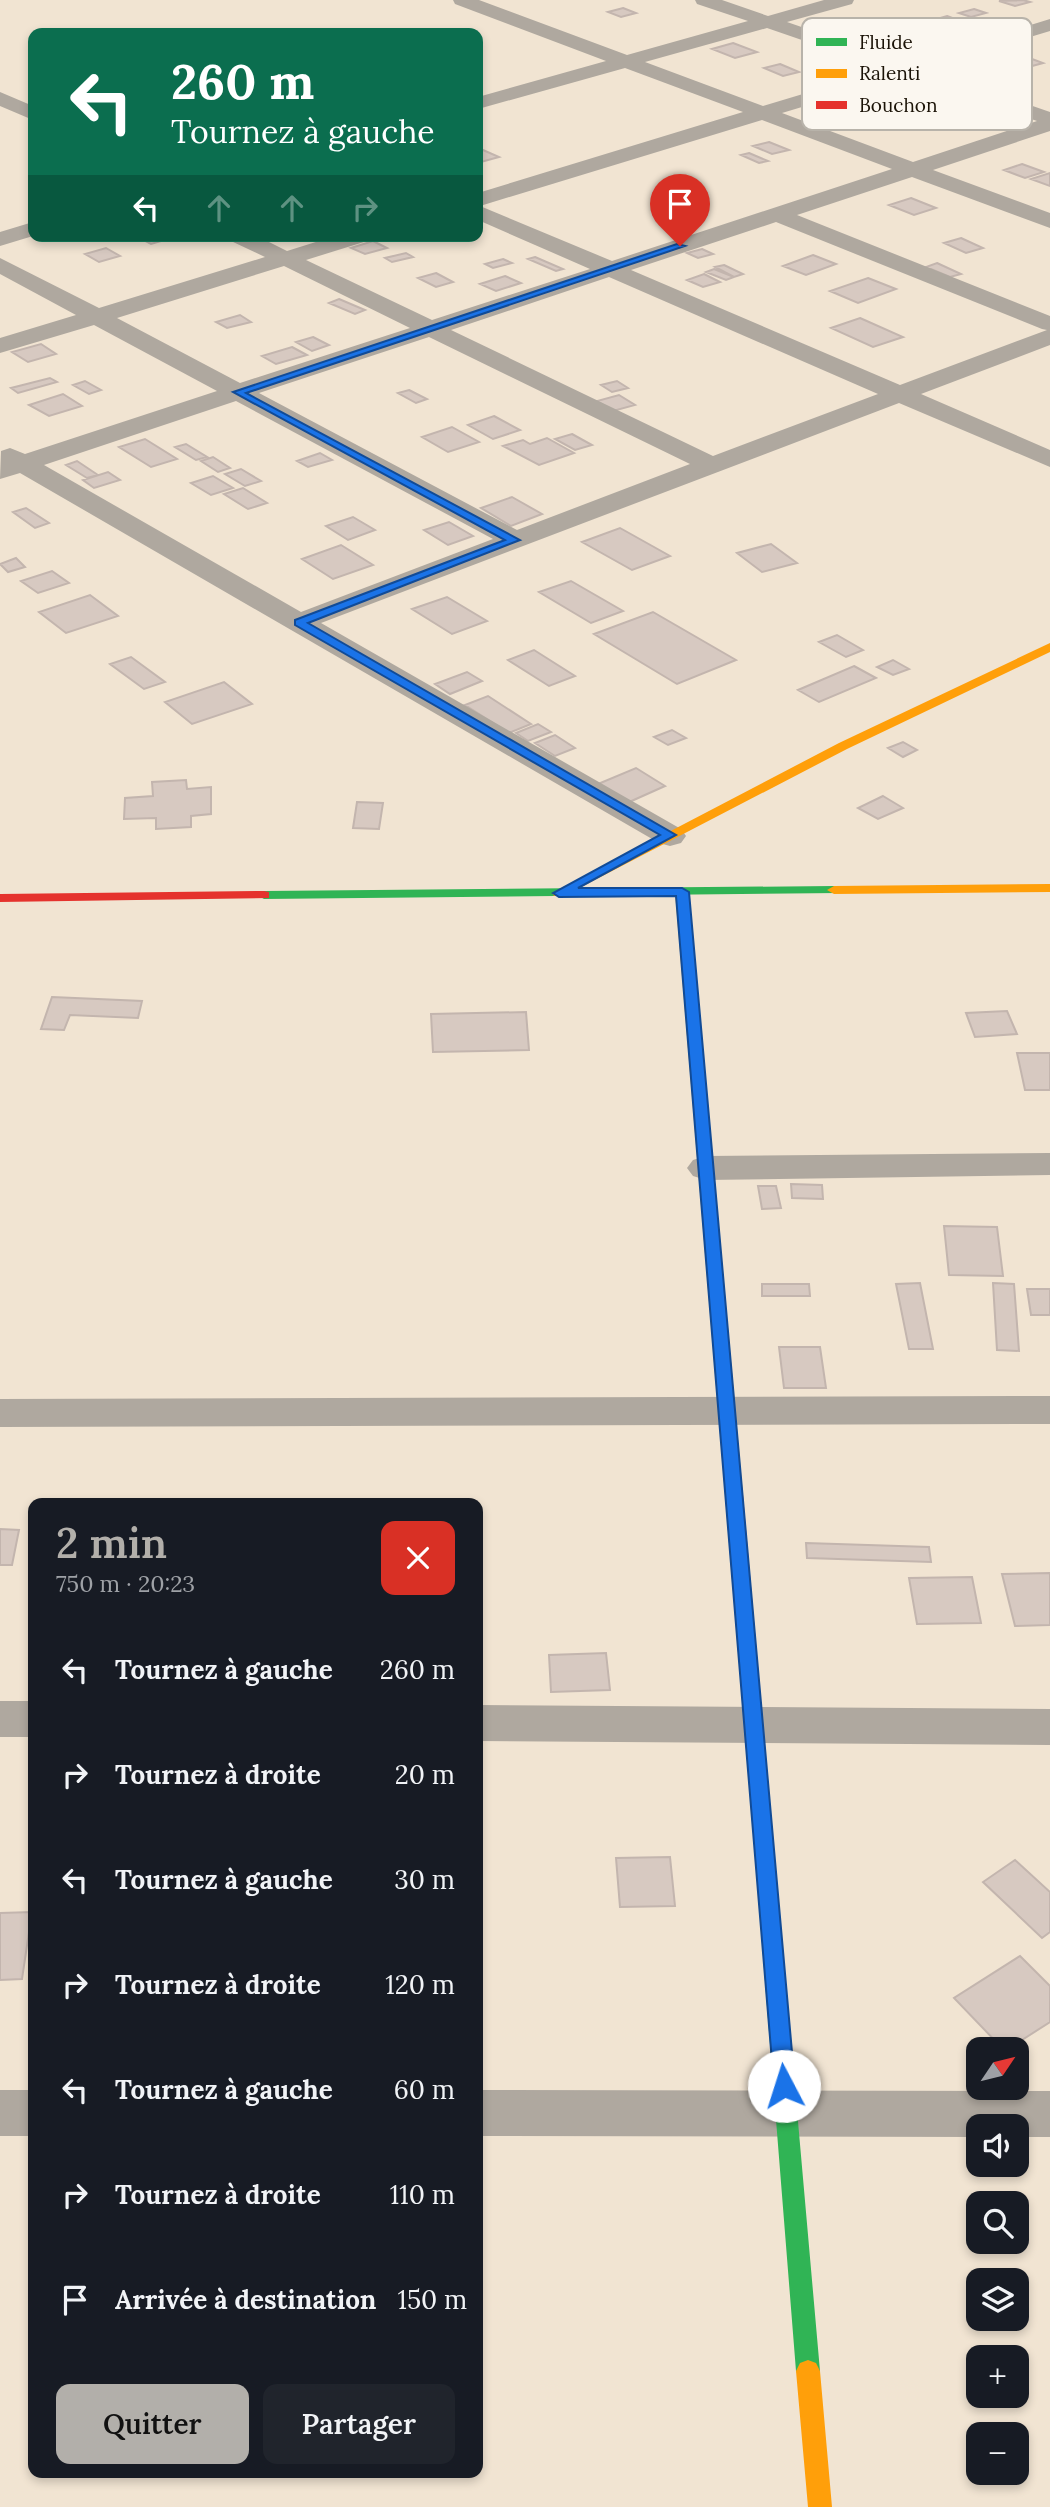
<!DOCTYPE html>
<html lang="fr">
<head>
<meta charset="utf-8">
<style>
	body { margin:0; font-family:Lora,serif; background:#20242c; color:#f1f3f6; height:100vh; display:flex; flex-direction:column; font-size:26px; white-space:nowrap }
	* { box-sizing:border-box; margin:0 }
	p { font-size:23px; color:#9ea1a6 }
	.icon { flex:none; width:38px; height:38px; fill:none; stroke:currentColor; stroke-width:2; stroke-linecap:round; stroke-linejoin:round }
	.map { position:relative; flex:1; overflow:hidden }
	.sheet { position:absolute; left:28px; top:1498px; width:455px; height:980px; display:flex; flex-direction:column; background:#171b24; border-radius:14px; box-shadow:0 4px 10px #0003 }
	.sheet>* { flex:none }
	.hud { position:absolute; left:28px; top:28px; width:455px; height:214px; border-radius:14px; box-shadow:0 4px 10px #0003; background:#0b6e4f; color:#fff; overflow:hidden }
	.needle { width:46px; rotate:55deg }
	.buttons { position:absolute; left:966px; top:2037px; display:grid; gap:14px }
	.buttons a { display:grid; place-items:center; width:63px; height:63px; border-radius:14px; background:#171b24; box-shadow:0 4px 10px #0003; font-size:35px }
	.pin { position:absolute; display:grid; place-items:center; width:60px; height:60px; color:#fff; margin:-72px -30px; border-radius:50% 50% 50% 0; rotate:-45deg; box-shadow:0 0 7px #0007 }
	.pin .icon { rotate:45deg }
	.me { position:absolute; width:77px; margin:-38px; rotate:355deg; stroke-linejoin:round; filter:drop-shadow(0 0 5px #0008) }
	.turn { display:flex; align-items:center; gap:24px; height:147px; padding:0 28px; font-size:32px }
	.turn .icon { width:91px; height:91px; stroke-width:2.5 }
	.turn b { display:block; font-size:49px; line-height:60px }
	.lanes { display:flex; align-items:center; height:66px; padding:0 28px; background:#0003; justify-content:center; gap:35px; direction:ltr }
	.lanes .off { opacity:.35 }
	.round { display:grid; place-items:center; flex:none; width:74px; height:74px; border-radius:14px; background:#20242c }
	.headline { display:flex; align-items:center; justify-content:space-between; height:119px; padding:0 28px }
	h1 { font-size:42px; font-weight:600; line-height:52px; color:#b2afaa }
	.cta { display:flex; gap:14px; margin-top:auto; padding:14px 28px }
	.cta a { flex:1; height:80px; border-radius:14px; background:#b2afaa; color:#111; font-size:28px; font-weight:600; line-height:80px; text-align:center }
	.cta a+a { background:#20242c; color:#f1f3f6 }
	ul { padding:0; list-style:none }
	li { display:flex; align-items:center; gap:21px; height:105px; padding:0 28px }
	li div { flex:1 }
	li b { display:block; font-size:26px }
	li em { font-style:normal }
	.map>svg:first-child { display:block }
</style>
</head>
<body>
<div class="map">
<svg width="1050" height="2507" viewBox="0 0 1050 2507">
	<rect width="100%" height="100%" fill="#f1e4d2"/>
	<path fill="#d7c9c1" stroke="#c3b5ae" stroke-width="2" d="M1023,0L1030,2L1015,6L999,1Z
		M623,8L636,13L621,17L608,12Z
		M974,9L986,13L971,17L959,13Z
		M947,16L963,22L950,26L933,20Z
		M733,43L757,52L735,58L712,49Z
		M1032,59L1043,63L1025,68L1013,64Z
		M780,64L799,72L783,76L764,68Z
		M769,142L789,150L772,154L753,146Z
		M483,150L499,157L481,162L478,161V152Z
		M749,153L768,161L759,163L741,155Z
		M1022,164L1044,172L1025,178L1004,170Z
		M1050,173V186L1031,179Z
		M911,198L936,208L914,215L889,205Z
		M136,236H178L151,244Z
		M961,238L983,248L966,253L944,243Z
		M373,241L387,248L365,254L351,248Z
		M106,248L120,256L99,262L85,254Z
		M702,249L713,254L698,258L687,253Z
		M406,253L413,257L392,262L385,258Z
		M813,255L836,264L806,275L783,266Z
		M535,257L563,269L556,271L528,259Z
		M503,259L512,263L493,268L485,264Z
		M937,263L961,274L950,277L926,267Z
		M724,265L743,274L734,277L715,267Z
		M714,269L734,277L726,280L706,272Z
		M436,273L453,282L436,287L418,278Z
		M704,274L720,282L703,287L687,280Z
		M505,276L521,283L496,291L480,284Z
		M868,278L896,289L858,303L830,291Z
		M339,299L365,310L355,314L329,303Z
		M240,315L251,322L227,328L216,322Z
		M860,318L903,337L873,347L831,328Z
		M313,337L329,345L312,351L296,342Z
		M41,344L56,354L28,362L12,352Z
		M292,347L307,355L276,364L262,356Z
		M50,378L57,382L18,393L11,388Z
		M85,381L101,390L89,394L73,385Z
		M617,381L628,388L612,392L601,385Z
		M409,390L427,399L416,403L398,393Z
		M63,394L82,406L49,416L29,405Z
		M619,395L635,405L613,411L597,401Z
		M494,416L520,430L493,439L468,425Z
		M452,427L479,442L448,452L422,437Z
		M572,434L592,445L575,450L555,439Z
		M547,438L574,453L539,465L503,446L523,440L530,444Z
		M145,439L177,459L151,467L119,447Z
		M186,444L207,457L196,460L175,447Z
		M320,453L332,460L308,467L297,461Z
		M213,457L230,468L218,472L201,461Z
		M77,461L98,475L87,478L66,465Z
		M241,469L261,481L245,486L225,474Z
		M108,472L120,480L94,488L83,480Z
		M213,476L233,488L211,495L191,483Z
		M243,488L267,503L248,509L224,494Z
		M512,497L542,514L511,526L481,508Z
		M26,508L49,523L35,528L13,512Z
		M353,517L375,530L348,540L326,526Z
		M449,522L473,536L448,545L424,530Z
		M620,528L670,556L632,570L582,542Z
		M771,544L797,563L762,572L737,553Z
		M341,545L373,565L333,579L302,559Z
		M16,558L25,567L8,572L0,564Z
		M52,571L69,583L38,593L21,581Z
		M571,581L623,611L591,623L539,592Z
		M90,595L118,616L66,633L39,612Z
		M447,597L487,621L452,634L412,609Z
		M653,612L736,660L677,684L594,634Z
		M837,635L863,650L846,657L819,642Z
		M534,650L575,676L549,686L508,660Z
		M131,657L165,682L144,689L110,664Z
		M893,660L909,669L893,675L877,667Z
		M854,666L876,678L819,702L798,690Z
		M467,672L482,681L450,694L435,684Z
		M224,682L252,704L192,724L165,702Z
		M488,696L531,724L509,733L465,705Z
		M538,724L551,732L528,741L516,733Z
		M672,730L686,738L668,745L654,737Z
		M555,735L575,748L555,756L535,743Z
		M903,742L917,750L903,757L888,748Z
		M636,768L665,786L627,803L598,784Z
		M186,780L187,789L211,787V814L191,816V827L156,829V818L124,819L125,798L153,796L152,782Z
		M883,796L903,808L878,819L858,808Z
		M357,802L383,803L379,829L353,828Z
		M52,997L75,998L142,1001L138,1018L70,1015L64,1030L41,1029Z
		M1007,1011L1017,1034L975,1037L966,1013Z
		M526,1012L529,1050L433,1052L431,1014Z
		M1017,1053H1050V1090H1025Z
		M791,1184L822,1185L823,1199L792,1198Z
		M758,1186H776L781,1208L762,1209Z
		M944,1226L997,1227L1003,1276L949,1275Z
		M920,1283L933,1349H909L896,1284Z
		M993,1283L1014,1284L1019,1351L997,1350Z
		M762,1284H809L810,1296H762Z
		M1027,1289H1050V1315H1031Z
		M779,1347H820L826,1388H784Z
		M0,1529L19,1530L12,1565H0Z
		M806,1543L929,1547L931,1562L807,1558Z
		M1050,1573V1625L1015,1626L1002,1574Z
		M972,1577L981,1623L917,1624L909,1578Z
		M606,1653L610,1690L551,1692L549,1655Z
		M670,1857L675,1906L620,1907L616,1858Z
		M1015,1860L1050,1892V1932L1042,1938L983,1882Z
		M32,1912L22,1979L0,1980V1913Z
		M1020,1956L1050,1986V2022L1008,2049H1003L954,1998Z"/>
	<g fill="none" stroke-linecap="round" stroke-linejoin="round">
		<path fill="#afa89f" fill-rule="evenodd" d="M453,0H479L627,55L748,21L697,4L695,0H722L768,16L824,0H854L852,4L787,22L906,63L1050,19V31L925,69L1050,112V131L933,170L1050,213V228L912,177L797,215L1050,316V345L921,394L1050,450V467L899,403L321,623L681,829L686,836L681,843L670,846L659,843L20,473L0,479L1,451L10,448L25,454L217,391L94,325L0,353V338L76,315L0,274V258L99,308L265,257L231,241L228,236H257L287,251L335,236H370L367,241L306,260L432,320L590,269L478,220V193L743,112L625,68L478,109V97L606,61L455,4ZM767,28L886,69L763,106L645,62ZM905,76L1037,121L913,162L782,113ZM762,120L892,169L612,261L480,206ZM776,222L1042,329L1047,330L900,385L631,270ZM284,266L410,328L240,383L117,318ZM609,277L878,394L713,456L451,330ZM429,337L690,464L517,530L259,393ZM236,401L493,539L301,612L44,465Z
			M0,92L33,106V120L0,106Z
			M33,222V236L0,246V232Z
			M1050,1153V1175L706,1180L693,1176L687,1168L693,1160L706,1156Z
			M1050,1396V1424L0,1427V1399Z
			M0,1701H33V1737H0Z
			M478,1705L1050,1709V1745L478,1741Z
			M0,2090H33V2136H0Z
			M478,2090L1050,2091V2137H1017V2126H978V2137L478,2136Z"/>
		<path fill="#30b455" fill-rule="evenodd" d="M834,886L841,890L839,893L264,899L257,895L264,891Z
			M769,1898L776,1900L779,1906L820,2371L816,2379L808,2382L800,2379L796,2371L759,1906L762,1900Z"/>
		<path fill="#ff9f0a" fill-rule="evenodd" d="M1050,643V652L847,749L564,896H554L552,893L839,743Z
			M1050,884V892L834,894L827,890L834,886Z
			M682,888L689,892L743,1495L740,1499H728L725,1495L675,892Z
			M808,2360L816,2363L820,2371L832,2507H808L796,2371L800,2363Z"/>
		<path fill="#e5322d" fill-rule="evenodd" d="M264,891L269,892V898L0,902V894Z
			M734,1489L740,1491L743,1495L779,1906L776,1912L769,1914L762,1912L759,1906L725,1495L728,1491Z"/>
	</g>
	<path fill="#1a73e8" stroke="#114b97" stroke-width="2" d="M677,244L685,246L246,393L520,540L308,623L676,835L578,888H682L689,892L795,2086L792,2093L784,2095L777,2093L774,2086L676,896L559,897L553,893L660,835L295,625V620L505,540L233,392Z"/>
	<rect x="802" y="18" width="230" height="112" rx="10" fill="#fbf7f0" stroke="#b8b3aa" stroke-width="2"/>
	<rect x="816" y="38" width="31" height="8" fill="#30b455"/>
	<rect x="816" y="69" width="31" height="9" fill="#ff9f0a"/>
	<rect x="816" y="101" width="31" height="8" fill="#e5322d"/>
	<g font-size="19" fill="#1b1307">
		<text x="859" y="49">Fluide</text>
		<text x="859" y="80">Ralenti</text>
		<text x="859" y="112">Bouchon</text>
	</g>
</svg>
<div class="buttons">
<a><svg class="needle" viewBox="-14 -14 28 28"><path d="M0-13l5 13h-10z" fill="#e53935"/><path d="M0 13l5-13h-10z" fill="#9ea1a6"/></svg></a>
<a><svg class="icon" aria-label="sound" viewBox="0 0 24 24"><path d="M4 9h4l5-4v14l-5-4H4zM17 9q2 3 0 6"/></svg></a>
<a><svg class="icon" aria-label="search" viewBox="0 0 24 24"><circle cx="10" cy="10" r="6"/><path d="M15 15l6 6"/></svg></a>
<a><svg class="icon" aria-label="layers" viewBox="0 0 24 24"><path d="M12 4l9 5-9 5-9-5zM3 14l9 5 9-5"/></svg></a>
<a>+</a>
<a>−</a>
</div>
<div class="pin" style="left:680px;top:246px;background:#d93025"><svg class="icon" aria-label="arrive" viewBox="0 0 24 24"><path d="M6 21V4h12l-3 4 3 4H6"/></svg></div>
<svg class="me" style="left:784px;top:2086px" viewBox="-20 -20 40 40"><circle r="19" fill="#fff"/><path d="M0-13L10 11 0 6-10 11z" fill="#1a73e8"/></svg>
<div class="hud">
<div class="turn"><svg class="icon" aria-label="left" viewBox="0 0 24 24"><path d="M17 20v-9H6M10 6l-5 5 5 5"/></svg><div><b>260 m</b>Tournez à gauche</div></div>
<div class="lanes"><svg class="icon" aria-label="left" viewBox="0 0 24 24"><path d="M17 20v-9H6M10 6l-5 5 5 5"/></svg><svg class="icon off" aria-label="ahead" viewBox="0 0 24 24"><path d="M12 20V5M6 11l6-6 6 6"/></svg><svg class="icon off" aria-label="ahead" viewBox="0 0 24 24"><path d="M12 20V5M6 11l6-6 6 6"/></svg><svg class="icon off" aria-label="right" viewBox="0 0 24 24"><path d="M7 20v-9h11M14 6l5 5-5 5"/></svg></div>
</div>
<section class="sheet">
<div class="headline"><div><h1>2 min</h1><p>750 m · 20:23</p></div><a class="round" style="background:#d93025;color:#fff"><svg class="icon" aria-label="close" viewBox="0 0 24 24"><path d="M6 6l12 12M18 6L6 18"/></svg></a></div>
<ul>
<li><svg class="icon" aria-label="left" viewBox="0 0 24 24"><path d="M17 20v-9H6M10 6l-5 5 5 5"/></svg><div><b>Tournez à gauche</b></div><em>260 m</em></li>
<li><svg class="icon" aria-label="right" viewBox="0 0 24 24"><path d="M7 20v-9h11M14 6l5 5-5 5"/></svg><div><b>Tournez à droite</b></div><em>20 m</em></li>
<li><svg class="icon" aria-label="left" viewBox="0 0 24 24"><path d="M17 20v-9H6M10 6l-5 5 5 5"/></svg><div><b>Tournez à gauche</b></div><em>30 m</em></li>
<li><svg class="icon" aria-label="right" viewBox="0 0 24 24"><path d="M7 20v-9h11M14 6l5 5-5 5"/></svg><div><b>Tournez à droite</b></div><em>120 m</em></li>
<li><svg class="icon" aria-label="left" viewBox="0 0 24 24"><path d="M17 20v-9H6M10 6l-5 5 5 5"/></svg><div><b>Tournez à gauche</b></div><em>60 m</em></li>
<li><svg class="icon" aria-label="right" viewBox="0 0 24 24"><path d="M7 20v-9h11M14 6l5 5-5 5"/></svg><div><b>Tournez à droite</b></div><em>110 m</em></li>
<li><svg class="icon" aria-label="arrive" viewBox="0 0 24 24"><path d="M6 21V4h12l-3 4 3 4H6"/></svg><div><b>Arrivée à destination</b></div><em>150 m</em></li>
</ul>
<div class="cta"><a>Quitter</a><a>Partager</a></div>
</section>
</div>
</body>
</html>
